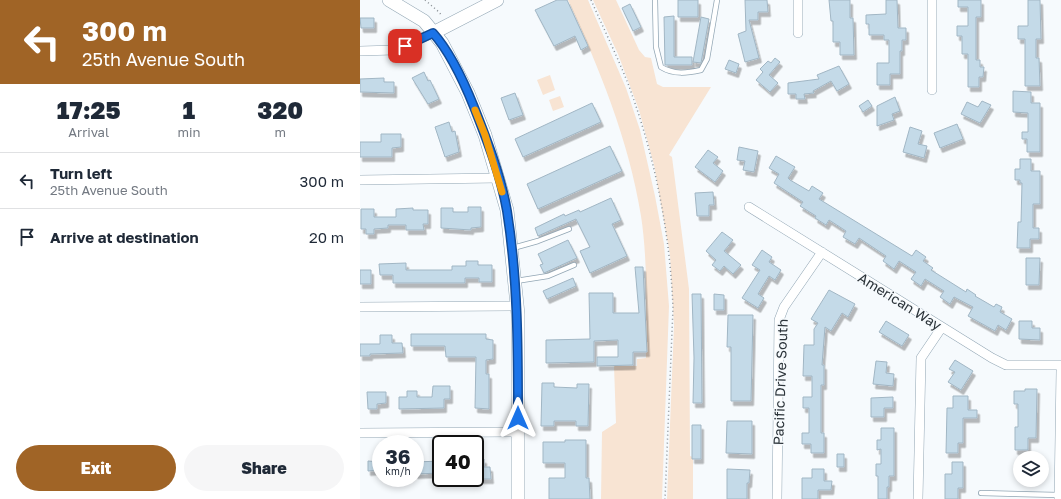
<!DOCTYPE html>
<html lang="en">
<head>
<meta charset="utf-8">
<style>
	body { margin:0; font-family:"Golos Text",sans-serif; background:#f6f6f7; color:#1f2937; height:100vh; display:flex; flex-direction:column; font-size:15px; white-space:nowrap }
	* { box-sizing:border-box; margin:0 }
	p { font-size:13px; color:#747a83 }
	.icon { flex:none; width:22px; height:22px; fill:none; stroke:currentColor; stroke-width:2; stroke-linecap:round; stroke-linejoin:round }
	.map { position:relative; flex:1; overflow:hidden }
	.side { display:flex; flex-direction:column; background:#fff; width:360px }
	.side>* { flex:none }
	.guide { background:#a06426; color:#fff; overflow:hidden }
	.tools { position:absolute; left:653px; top:451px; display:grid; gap:8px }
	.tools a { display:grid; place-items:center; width:36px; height:36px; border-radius:50%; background:#fff; box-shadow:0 2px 6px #0003; font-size:20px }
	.speed { position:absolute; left:12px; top:435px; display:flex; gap:8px; font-size:20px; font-weight:700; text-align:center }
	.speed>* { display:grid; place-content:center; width:52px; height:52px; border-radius:50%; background:#fff; box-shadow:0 2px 6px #0003; line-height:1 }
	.speed small { font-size:10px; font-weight:400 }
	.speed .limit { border:2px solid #111; border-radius:6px; background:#fff; color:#111 }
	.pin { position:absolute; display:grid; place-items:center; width:34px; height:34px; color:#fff; margin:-17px; border-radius:8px; box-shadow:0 2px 6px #0006 }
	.me { position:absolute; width:44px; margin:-22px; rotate:0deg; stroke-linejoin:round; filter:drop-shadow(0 0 3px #0008) }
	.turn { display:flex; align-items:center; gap:14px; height:84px; padding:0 16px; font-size:18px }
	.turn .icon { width:52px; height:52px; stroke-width:2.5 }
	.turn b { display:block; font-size:28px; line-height:34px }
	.eta { display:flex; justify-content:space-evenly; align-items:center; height:68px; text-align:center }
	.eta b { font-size:24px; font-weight:800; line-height:28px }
	.cta { display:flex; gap:8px; margin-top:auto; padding:8px 16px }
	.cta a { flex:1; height:46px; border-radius:24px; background:#a06426; color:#fff; font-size:16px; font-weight:800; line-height:46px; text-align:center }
	.cta a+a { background:#f6f6f7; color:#1f2937 }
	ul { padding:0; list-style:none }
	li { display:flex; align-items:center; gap:12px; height:56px; padding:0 16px; border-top:1px solid #e0e1e3 }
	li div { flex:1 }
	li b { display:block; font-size:15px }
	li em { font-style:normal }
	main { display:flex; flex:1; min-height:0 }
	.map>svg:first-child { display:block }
</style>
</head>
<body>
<main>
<section class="side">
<div class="guide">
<div class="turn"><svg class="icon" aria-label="left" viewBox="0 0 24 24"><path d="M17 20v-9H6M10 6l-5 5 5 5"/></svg><div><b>300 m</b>25th Avenue South</div></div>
</div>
<div class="eta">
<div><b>17:25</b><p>Arrival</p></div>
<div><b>1</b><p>min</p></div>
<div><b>320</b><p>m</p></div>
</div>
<ul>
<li><svg class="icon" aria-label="left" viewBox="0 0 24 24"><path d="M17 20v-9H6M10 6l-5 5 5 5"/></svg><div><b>Turn left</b><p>25th Avenue South</p></div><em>300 m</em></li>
<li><svg class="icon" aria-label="arrive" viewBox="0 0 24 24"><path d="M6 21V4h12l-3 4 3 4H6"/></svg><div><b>Arrive at destination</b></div><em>20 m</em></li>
</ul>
<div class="cta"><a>Exit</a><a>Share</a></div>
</section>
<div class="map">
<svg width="701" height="499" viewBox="0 0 701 499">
	<defs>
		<filter id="shadow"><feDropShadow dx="2.5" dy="4.5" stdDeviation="0" flood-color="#0004"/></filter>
	</defs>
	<rect width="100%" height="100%" fill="#f6fafd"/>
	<path fill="#f8e4d3" d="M208,0H228L266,88L280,130L295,196L304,244L309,306L302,499H241L242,432L256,423L254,366H277V359L286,358C286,312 288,261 281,216C269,140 239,68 208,0Z
		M233,0H256L279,50L285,57L291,58L297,84L303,87H351L309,155L312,157L329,289L330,456L333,457V499H307L314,326L310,255L294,165L279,110L258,54Z
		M190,75L195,90L183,95L177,80Z
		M200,96L204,107L193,111L189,100Z"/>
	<path fill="#c4dae8" stroke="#a1b6c4" filter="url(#shadow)" d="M197,0H207L228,46L221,50L215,36L194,46L175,10Z
		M318,0H338V17H318Z
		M385,0H407L408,12H398V20H389L399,58L385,62L378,34L386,31Z
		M469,0H490V18H493L494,55H480V42H473V21H471Z
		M526,0H537L538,28H546V40H542V51H540V74H530V85H517V63H529V40H524V35H509V24H506V15L526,14Z
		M598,0H621V17H616V60H620V67H624L623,77H619V87H608V54H602V36H597V26H608V7H598Z
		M668,0H680L681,39H676V58H679L680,86H665V39H658V26H668Z
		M270,4L281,27L273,31L262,8Z
		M314,16V57H332V65H305L304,17Z
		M341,17L349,19L341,63L333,62Z
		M0,18H14V28H1Z
		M415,58L420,62L409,75L418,83L410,92L396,80L403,72L400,69L408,61L411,63Z
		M369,60L379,64L376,73L365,69Z
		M479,66L489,84L477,91L471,81L453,91L454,93L444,94L445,99H436V94H428V83L459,79L457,75Z
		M64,72L68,81L70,80L79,99L68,104L52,78Z
		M24,78V82H34V93L0,92V79Z
		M653,91L671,92V103H680V152H667V139H662V132H668V113L653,112Z
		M155,93L163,115L149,120L141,98Z
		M535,97L540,111L532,114L534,120L517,126V106Z
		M508,100L512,106L503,112L499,106Z
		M622,101L631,105L620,123L601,114L607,102L618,107Z
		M232,103L241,122L163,157L155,139Z
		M89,122L92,132L95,131L99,152L85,157L75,127Z
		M597,124L603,139L580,148L574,133Z
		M550,127L562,131L558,144L567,146L564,158L543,152Z
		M21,134H41V147L32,148V157H0V142H21Z
		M250,146L262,171L178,209L167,184Z
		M379,147L398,151L394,172L383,170L385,161L377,160Z
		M348,150L358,157L353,163L363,171L355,182L335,167Z
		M416,156L435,167L428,178L430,180L449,191L452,186L463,193L459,199L552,256L556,250L566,257L563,261L573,268L571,270L606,292L607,289L616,295L615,296L634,307L636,304L642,307L640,312L652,319L646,330L638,325L635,331L608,316L613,307L594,297L590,304L580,297L584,291L565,279L561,286L551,279L556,272L539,261L534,269L523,261L526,256L499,238L495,244L483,237L486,231L469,220L466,225L455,218L456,216L440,206L443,202L414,183L419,174L409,168Z
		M660,159H671V171H680V204H673V228H679V239H670V248H657L658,222H661L662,183H660V180H655V169H660Z
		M353,192L354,205H349V216H337L335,193Z
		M251,198L261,220L252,224L267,256L230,273L220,251L230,247L216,219L178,236L175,228L204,214L205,216L219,210L220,212Z
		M108,207H121V227L111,228V230L81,228V208H93V212H108Z
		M53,208V210H68V224H63L64,230H46V225H28V228L14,229V234H6V229H1V209H14V217H36V209Z
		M362,232L373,240L364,251L381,265L373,274L364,266L360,271L352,265L356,260L346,251Z
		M208,240L217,258L184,273L180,265L183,264L178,254Z
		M402,250L412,257L409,262L421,270L415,280L409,276L398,294L404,298L398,308L382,298L400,270L392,265Z
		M666,258H680L679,285H666Z
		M106,261H118V265H132V282H119V278H105V283H33V275H20L19,264L46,263V270H92V266H106Z
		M275,267H283L287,352H273V365L237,366V357H258V340L234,341V362L186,363V340L230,339L229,293H253V313H279Z
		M0,270H11V284H0Z
		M213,278L216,286L187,299L183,291Z
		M469,290L495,304L488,317L482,313L471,331L465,327L462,365H464V385H461V433H464V453H451V444H442V433H449V408H443V397H452V376H443L444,345H454V329L458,323L451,319Z
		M332,294H341L342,403H333L334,358Z
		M354,294L364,295V310H354Z
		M368,315H393L391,401H371V347H367Z
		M526,321L549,335L542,346L519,332Z
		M659,321H672V328H680V340L659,339Z
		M51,334H126V339L133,340V359L126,360V374H129V409L115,408L116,357H86L85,346H51Z
		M20,335H32V343H42L43,353L10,354V356H0V344H20Z
		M595,360L613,371L601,390L588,382L595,372L589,369Z
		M516,361L527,362L526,373L534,374L533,386L513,384Z
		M182,383H194V387L217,388V384H229L228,426H216V421H194V426H181Z
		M73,386H90V399H84V408L39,409V397H47V391H57V397H72Z
		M665,389H677L676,438H668V450H655V427H658V404H654V391H665Z
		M7,392H26V403L17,404V409H8Z
		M593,396H608V410H617V418H603V443H598V453H586L587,408H593Z
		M533,397V408H524V417H511V398Z
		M367,421H392V454L366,453Z
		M332,425H341V459H332Z
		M521,428H534V476H529V487H527V499H518V476H516V464H521V449L517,450V440H521Z
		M205,440H226V478H229L230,499H189V478H205V463H183V442H205Z
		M477,454H484V467H477Z
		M115,459H124V467H130L131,479H115Z
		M8,461L21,462V470L8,471Z
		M81,461V473L55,474V462Z
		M592,462H603V488H598V499H585V474H592Z
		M367,469L390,470L389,483H387V499H367Z
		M452,469H464V481H472L471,490H458V499H442V478H452Z"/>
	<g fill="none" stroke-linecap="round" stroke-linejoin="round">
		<defs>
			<path id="lane" d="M295,0L296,47L301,67C314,75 327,73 341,70L347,59L357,0
				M153,248L178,241L209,229
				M156,281L188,276L214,265
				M621,493L699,495"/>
			<path id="street" d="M438,0V33
				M572,0V90
				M0,51L34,50L73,33
				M0,180L138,178
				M389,207L632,358L646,365H701
				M0,307L156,306
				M0,433L158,432
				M417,499L419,320L424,307L462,252
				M558,499L561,358L582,327
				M699,499L701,371"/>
			<path id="secondary" d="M29,0L64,21L82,43L108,93L125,135L147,210L158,314V499
				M73,33L137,0"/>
		</defs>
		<use href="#lane" stroke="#92a6b4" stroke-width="6"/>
		<use href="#street" stroke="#92a6b4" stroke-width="10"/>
		<use href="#secondary" stroke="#92a6b4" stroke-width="14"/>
		<path stroke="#8a9095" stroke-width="1.5" stroke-dasharray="1 3" stroke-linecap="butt" d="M65,0L79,12L82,16
			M231,0C243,27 256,54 267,81C294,152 310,231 313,308L305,499"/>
		<use href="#lane" stroke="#fff" stroke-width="4.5"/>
		<use href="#street" stroke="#fff" stroke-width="9"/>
		<use href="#secondary" stroke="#fff" stroke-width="13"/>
	</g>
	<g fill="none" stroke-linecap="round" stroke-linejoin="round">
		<defs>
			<path id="route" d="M45,46L73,33C91,53 104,82 114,107C127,140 141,176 147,211C158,280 158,349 158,418"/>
		</defs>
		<use href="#route" stroke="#114b97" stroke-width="10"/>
		<use href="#route" stroke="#1a73e8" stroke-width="7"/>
		<path stroke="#f59e0b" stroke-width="7" d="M115,110L125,135L142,192"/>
	</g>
	<g text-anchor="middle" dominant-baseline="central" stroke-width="3" stroke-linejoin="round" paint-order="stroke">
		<g font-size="14" fill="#2c343a" stroke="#f6fafd">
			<text transform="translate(540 301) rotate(32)">American Way</text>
			<text transform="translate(420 382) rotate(-88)">Pacific Drive South</text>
		</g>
	</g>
</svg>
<div class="tools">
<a><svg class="icon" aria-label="layers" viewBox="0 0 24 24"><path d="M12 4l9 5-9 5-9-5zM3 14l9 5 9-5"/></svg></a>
</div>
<div class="speed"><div>36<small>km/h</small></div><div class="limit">40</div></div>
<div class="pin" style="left:45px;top:46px;background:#d93025"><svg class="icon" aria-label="arrive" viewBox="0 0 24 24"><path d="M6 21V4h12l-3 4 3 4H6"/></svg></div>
<svg class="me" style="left:158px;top:418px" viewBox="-20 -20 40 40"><path d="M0-17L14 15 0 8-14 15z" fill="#1a73e8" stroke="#fff" stroke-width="4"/></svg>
</div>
</main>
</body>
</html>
